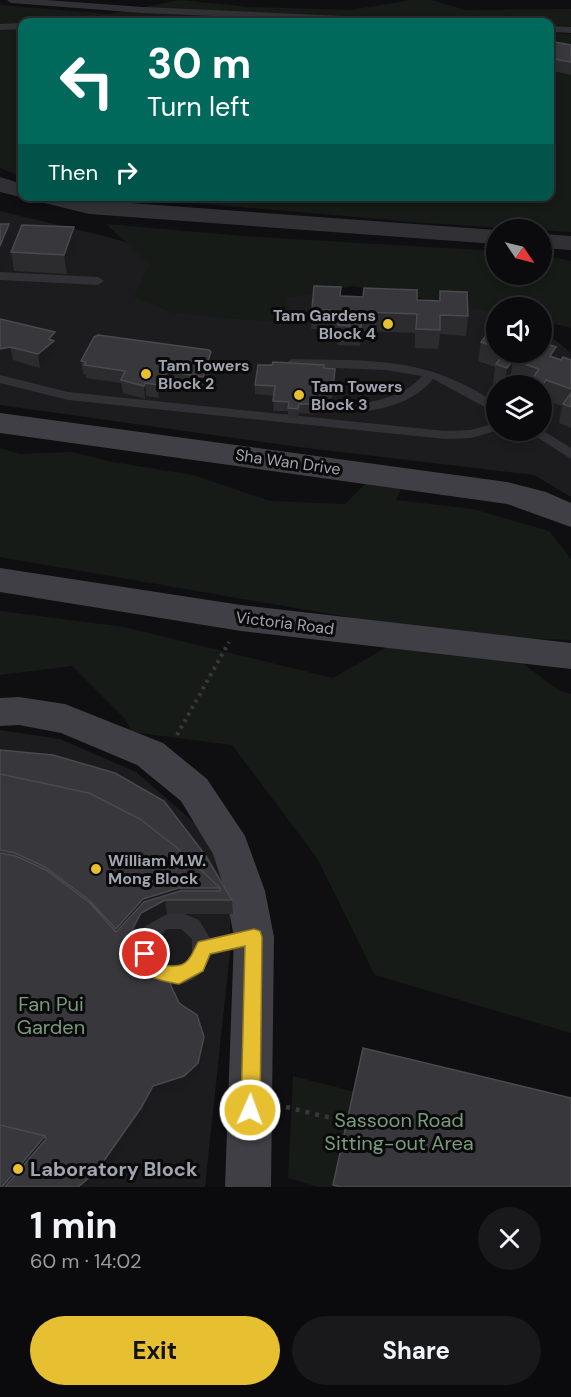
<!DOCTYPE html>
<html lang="en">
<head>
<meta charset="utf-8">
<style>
	body { margin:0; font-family:"DM Sans",sans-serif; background:#19191b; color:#f1f3f6; height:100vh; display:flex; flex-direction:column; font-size:22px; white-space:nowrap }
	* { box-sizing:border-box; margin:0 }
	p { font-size:20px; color:#9a9b9d }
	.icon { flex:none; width:33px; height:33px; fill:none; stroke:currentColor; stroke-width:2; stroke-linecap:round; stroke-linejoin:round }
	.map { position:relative; height:1187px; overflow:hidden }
	.details { display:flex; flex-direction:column; background:#0b0b0d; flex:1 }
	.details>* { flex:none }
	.top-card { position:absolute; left:18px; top:18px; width:536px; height:183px; border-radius:12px; box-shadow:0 3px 9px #0003,0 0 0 2px #2b2b2e; background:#00695c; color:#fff; overflow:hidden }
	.needle { width:39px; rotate:125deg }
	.tools { position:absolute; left:486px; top:219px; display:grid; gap:12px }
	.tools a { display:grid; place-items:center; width:66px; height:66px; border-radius:50%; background:#0b0b0d; box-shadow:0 3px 9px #0003,0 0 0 2px #2b2b2e; font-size:30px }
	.pin { position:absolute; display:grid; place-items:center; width:51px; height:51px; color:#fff; margin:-26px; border:3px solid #fff; border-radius:50%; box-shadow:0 2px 6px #0007 }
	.me { position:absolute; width:66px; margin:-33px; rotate:2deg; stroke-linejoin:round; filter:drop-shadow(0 0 4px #0008) }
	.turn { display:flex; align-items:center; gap:21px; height:126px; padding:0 30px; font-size:27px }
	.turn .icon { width:78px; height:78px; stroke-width:2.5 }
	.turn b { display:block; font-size:42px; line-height:51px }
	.then { display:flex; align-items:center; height:57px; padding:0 30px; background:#0003; gap:12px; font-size:22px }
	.round { display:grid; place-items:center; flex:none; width:63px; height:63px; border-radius:32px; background:#19191b }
	.head { display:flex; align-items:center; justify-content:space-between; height:102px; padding:0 30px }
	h1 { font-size:36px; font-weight:700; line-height:45px }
	.cta { display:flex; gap:12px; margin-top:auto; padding:12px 30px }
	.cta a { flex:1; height:69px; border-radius:36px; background:#e7c031; color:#111; font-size:24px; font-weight:700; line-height:69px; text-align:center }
	.cta a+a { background:#19191b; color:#f1f3f6 }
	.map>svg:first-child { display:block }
</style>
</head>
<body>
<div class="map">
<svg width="571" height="1187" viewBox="0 0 571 1187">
	<rect width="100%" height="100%" fill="#0f0f11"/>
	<path fill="#1c1b1d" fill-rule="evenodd" d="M0,211L104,236L302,291L496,308V352H542V329L571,353V497L534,475L299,447L0,405ZM496,386H542V430H496Z
		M0,730L60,739L136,772L197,825L230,886V952L205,1187H0Z"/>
	<path fill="#161b17" d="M180,0L250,7L350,10L411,0H431L466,10L571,9V27L549,26V22H245L208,20L199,22H22V177L0,168V5L109,14Z
		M549,33L571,34V232L425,223L125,197L549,196Z
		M106,224L243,236L496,251V274H542V255L571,261V328L542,321V308H496V312L353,286L286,298L293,324L174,313L134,297L150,264Z
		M0,448L20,454L72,452L113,462L193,475L270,501L345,504L380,469L409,472L396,500L473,509L549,531L571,559V640L484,637L365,620L0,557Z
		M0,611L124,627L333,678L387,647L518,660L560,691L571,694V1033L375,975L317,858L232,745L132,732L125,719L72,666L0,675Z
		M293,1076L359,1093L571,1187H319L288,1178Z"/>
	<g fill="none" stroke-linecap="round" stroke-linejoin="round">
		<path stroke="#37373c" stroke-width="4" stroke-dasharray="3 4.5" stroke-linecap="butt" d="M177,735L229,642"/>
		<path stroke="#37373c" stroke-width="4.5" stroke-dasharray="4 6" stroke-linecap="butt" d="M286,1107L352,1123"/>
		<path fill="#313135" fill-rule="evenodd" d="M7,0H46L143,7L410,19L415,22H361L143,13L11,3Z
			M22,23V29L0,30V24Z
			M549,26L571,27V33L549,32Z
			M0,272L98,277L104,281L98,285L0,280Z
			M292,359C374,361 425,356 496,403V413L433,379C415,401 389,408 362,412L357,411L355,408L357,405C382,399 405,396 422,376L385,370L288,366L286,363Z
			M0,375L68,392L445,431L471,430L496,423V430H499L471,438L445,439L68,400L0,383Z
			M526,430H542L571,448V459Z
			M177,911L199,920L210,938L254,928L261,931L263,937L261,943L254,946L211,955C192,1011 116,979 142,930C148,917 163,911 177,911ZM167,929H181L192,939V956L181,967H167L156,956V939Z"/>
		<path fill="#313135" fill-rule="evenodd" d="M0,177L22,184V196H73L89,200L496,230V244L89,214L0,192Z
			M542,234L571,236V250L542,248Z"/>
		<path fill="#3f3f45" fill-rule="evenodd" d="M0,413L507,482L546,492L571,503V527L507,504L0,433Z
			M0,568L241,605L571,643V669L241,631L0,592Z
			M19,697L65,704L163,743L207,779L245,836L265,891L274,937L271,1187H225L234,937L225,891L213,854L181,801L137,765L61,733L19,725L0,726V698Z"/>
	</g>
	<path fill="#2c2b2e" d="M549,41L571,45V75L549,70Z
		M76,246L67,274L14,271L11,252Z
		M440,291L468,316L466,336L440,334L438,349L415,348V333L361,331L360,346L337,345L338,330L311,329L312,309L341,296L439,301Z
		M0,319L55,332L57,345L55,348L56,354L40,368L13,360L3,362L0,365Z
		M496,322V352H542L556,347L554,357L561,360H571V428L559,423L562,406L542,399V401V386H526L510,380L505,386H499L493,383L495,367L478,361L481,342Z
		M81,361H214V375L211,384L207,383L204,390L173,386L164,389L159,398L146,396L145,399L123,393L121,383L86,378V375L83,374Z
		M324,368L335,369L332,399L316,398L314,414L299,413L298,418H288V411H273L274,396L255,394V385Z
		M0,750L115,773L232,900L233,914H167L144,927L133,948L136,960L147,977L179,1003L205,1050L200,1075L186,1089L155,1098L144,1120L100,1183L0,1187Z"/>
	<path fill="#1b1a1c" d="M9,224L12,243L1,271L0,266V246Z
		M74,227L76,246L67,274L64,255Z
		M55,332L57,345L55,348L56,354L40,368L38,354Z
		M10,347L13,360L3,362L0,365V349Z
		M556,347L553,366L550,356Z
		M211,352L212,365L214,361V375L211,384L210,370L208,361Z
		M513,360L510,380L505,386H504L507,368Z
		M206,370L207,383L204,390L203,377Z
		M172,372L173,386L164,389L159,398L158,385L162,375Z
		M546,380L542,399V401V386Z
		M145,383L146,396L145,399L144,386Z
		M179,888L181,900H165L167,914L144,927L133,948L119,946L116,929L143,899Z
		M204,1037L205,1050L200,1075L186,1089L155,1098L144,1120L100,1183L95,1187H78L153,1086Z
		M45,1136L50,1150L20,1187H2Z"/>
	<path fill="#38383c" stroke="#49494e" stroke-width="1.5" d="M549,41L571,45V62L549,58Z
		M0,224H9L0,246Z
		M22,225L74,227L64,255L11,252Z
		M314,286L341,287L340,296L363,297L364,288L417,290V300L440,301V291L467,292L468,316L440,315V330L416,329L417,314L362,312L361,327L338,325L339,311L312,309Z
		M0,319L55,332L49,339L54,341L38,354L10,347L0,349Z
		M496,322V347L481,342Z
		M98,335L209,350L211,352L208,361H214L210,370H206L203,377L172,372L162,375L158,385L145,383L144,386L121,380L125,371L84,365L86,362L81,361L94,337Z
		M542,342L556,347L550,356L561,360L563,357L571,360V389L546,380L542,386H535L529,384L539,369L513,360L507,368L496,364L505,352H542Z
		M273,362L324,365V368L335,369L333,389H316L314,404H299L298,409L288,408L289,402L273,401L275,386L255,385L258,365H272Z
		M571,393V407L563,404Z
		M0,750L53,755L115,773L164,801L206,856L232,900H165L141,913L130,934L136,960L147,977L168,979L179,1003L197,1015L204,1037L198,1063L184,1076L153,1086L141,1108L96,1172L78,1187H5L46,1139L45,1136L0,1125V853L16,856L46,870L90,903L116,932L144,902L180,891H220V888L176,847L140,819L89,793L0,774Z
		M0,774L89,793L140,819L176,847L220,888H179L143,899L116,929L89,900L45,867L15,853L0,850Z
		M363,1048L571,1098V1187H341L333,1185Z
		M0,1125L45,1136L2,1187H0Z"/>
	<path fill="#e7c031" stroke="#967d20" stroke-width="1.5" d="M254,929L260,931L262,937L260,1110L257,1116L250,1119L244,1116L241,1110L245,946L210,954L203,971L179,984C153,979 146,979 136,954L139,948L145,946L151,948L161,965C186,969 188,963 198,942Z"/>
	<g fill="#e7c031" stroke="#0a0a0b" stroke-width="2">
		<circle cx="388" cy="324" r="6"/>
		<circle cx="146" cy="374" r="6"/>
		<circle cx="299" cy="395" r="6"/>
		<circle cx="96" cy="869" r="6"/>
		<circle cx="18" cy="1169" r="6"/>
	</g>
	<g text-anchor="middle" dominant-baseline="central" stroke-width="6" stroke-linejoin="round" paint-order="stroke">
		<g font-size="16" font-weight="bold" fill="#a1a4b1" stroke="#0a0a0b" text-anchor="start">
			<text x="376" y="315" text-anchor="end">Tam Gardens<tspan x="376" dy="18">Block 4</tspan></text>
			<text x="158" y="365">Tam Towers<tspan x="158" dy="18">Block 2</tspan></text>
			<text x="311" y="386">Tam Towers<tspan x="311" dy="18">Block 3</tspan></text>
			<text x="108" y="860">William M.W.<tspan x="108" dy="18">Mong Block</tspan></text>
		</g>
		<g font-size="16" fill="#a1a4b1" stroke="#0a0a0b">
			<text transform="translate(288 462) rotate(8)">Sha Wan Drive</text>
			<text transform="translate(285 623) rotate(7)">Victoria Road</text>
		</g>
		<g font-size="20" fill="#799b7f" stroke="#0a0a0b">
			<text x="51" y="1004">Fan Pui<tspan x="51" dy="23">Garden</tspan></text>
			<text x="399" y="1120">Sassoon Road<tspan x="399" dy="23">Sitting-out Area</tspan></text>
		</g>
		<g font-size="20" font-weight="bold" fill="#a1a4b1" stroke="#0a0a0b" text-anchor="start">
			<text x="30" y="1169">Laboratory Block</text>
		</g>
	</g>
</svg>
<div class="tools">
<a><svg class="needle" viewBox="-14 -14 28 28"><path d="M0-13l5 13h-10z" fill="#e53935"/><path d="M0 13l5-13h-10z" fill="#9a9b9d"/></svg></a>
<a><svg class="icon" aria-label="sound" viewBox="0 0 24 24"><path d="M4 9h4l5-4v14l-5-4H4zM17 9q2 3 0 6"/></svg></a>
<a><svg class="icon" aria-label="layers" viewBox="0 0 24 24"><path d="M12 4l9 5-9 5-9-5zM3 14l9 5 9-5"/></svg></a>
</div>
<div class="pin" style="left:145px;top:954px;background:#d93025"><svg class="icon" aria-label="arrive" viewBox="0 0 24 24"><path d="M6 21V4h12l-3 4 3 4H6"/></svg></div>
<svg class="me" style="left:250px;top:1110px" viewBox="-20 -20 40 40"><circle r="17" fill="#e7c031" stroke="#fff" stroke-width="3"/><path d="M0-11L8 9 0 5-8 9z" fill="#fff"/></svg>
<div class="top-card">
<div class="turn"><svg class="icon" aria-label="left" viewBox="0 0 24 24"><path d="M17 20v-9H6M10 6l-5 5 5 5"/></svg><div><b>30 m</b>Turn left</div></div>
<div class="then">Then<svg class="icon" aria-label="right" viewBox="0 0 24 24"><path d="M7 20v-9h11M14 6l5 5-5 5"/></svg></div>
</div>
</div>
<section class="details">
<div class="head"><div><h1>1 min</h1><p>60 m · 14:02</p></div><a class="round"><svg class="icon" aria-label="close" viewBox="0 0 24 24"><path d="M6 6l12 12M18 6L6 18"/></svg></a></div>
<div class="cta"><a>Exit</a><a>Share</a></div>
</section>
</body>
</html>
